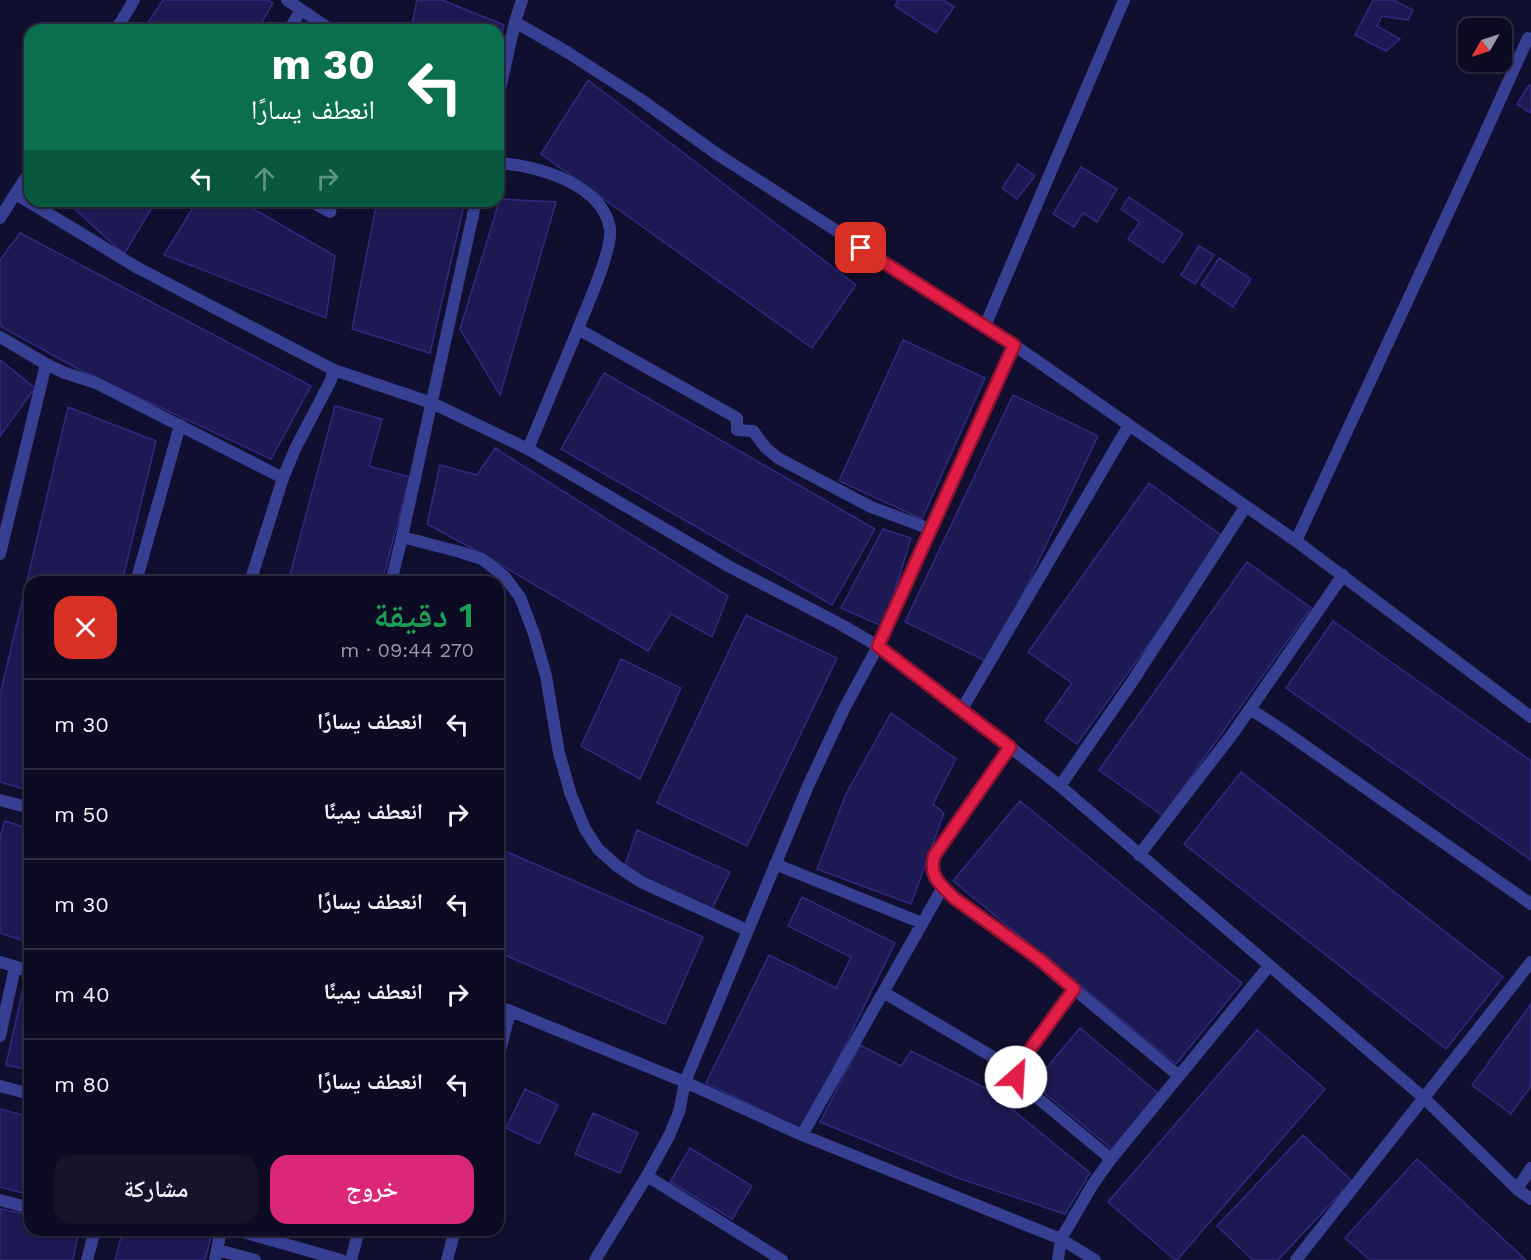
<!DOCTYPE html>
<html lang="ar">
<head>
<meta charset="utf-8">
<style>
	body { margin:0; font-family:"Work Sans","Noto Naskh Arabic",sans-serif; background:#16142b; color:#f1f3f6; direction:rtl; height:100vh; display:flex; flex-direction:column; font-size:22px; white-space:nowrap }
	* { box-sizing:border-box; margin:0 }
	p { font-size:20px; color:#9a9ba6 }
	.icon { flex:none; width:33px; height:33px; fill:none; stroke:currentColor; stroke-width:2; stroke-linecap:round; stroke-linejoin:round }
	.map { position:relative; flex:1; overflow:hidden; direction:ltr }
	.panel { position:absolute; left:24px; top:576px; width:480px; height:660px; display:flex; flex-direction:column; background:#0d0b23; border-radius:18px; box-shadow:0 2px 4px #0004,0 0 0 2px #2d2b41; direction:rtl }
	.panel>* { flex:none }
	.guide { position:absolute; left:24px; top:24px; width:480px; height:183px; border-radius:18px; box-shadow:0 2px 4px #0004,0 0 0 2px #2d2b41; direction:rtl; background:#0b6e4f; color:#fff; overflow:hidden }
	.needle { width:39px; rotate:231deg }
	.controls { position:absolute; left:1458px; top:18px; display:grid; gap:12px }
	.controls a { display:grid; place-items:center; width:54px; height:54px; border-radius:12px; background:#0d0b23; box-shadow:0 2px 4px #0004,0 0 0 2px #2d2b41; font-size:30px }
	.pin { position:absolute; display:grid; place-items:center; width:51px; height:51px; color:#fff; margin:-26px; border-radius:12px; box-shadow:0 3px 9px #0006 }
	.me { position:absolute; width:66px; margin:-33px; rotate:26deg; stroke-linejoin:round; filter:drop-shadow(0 0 4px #0008) }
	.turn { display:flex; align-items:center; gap:21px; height:126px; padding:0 30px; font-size:27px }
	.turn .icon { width:78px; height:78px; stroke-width:2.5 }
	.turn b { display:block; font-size:42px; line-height:51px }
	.lanes { display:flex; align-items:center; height:57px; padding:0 30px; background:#0003; justify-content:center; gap:30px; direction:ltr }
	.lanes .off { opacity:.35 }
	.round { display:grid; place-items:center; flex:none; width:63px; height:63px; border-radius:18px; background:#16142b }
	.summary { display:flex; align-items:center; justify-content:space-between; height:102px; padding:0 30px }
	h1 { font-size:36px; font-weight:600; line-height:45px; color:#1e9e55 }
	.primary-button { display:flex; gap:12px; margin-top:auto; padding:12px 30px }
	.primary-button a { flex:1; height:69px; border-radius:18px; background:#db2777; color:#fff; font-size:24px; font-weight:600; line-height:69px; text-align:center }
	.primary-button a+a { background:#16142b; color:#f1f3f6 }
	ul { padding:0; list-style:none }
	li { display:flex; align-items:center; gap:18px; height:90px; padding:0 30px; border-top:2px solid #2d2b41 }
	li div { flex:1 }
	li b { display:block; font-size:22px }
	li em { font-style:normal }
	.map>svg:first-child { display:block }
</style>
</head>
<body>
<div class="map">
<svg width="1531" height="1260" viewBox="0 0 1531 1260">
	<rect width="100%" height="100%" fill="#110f2f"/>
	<path fill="#1d1952" stroke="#2f2980" stroke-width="1.5" d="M163,0H268L273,3L257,30H143Z
		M417,0H442L504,25L498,52V30H411Z
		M898,0H943L954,7L936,33L895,6Z
		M1373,0H1393L1413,10L1408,20L1382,16L1377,26L1400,39L1386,51L1355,35Z
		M588,80L856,285L812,348L541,154Z
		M1529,85L1531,86V113L1517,104Z
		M1018,164L1035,176L1017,199L1002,188Z
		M1081,167L1117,189L1097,222L1083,213L1074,227L1053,214Z
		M1129,197L1183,234L1163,263L1128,239L1140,222L1121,209Z
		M500,199L556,202L500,395L460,329Z
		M66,201H156L124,254Z
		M197,201H240L335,256L326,318L164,255Z
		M377,201H465L430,353L352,329Z
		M20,233L311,386L271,459L80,370L0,326V260Z
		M1199,246L1214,255L1195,284L1181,275Z
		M1219,258L1251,279L1233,307L1201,285Z
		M903,340L985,378L922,519L839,481Z
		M0,360L35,388L0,436Z
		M604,373L875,529L832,605L561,449Z
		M1013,395L1098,436L990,663L905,622Z
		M335,406L382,419L369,466L410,477L382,582H288Z
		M68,407L156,441L122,582H30V791L0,782V695Z
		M495,448L728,596L712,637L671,614L648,651L477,551L427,524L440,465L477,475Z
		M1149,483L1225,538L1077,744L1045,721L1072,683L1028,652Z
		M883,529L911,538L884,627L841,608Z
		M1247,562L1311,608L1163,816L1099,770Z
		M498,598L505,600L498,630Z
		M746,615L837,658L747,846L657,803Z
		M1333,621L1531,761V860L1286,688Z
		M621,659L681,688L640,779L581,746Z
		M891,713L956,759L933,804L944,813L911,904L817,869L846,794Z
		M1241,772L1503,977L1446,1049L1184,844Z
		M1020,801L1242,983L1176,1064L953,881Z
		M5,821L30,829V943L0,933V836Z
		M637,830L730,872L711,911L624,868Z
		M498,848L703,937L665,1024L498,952Z
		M802,897L895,943L803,1131L706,1083L769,955L836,988L851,957L788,926Z
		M24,984L30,986V1070L6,1065Z
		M1531,1004V1086L1511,1114L1472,1085Z
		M1080,1028L1158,1093L1112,1149L1033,1084Z
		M1257,1030L1325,1089L1177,1260H1175L1108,1202Z
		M860,1045L901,1066L911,1051L987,1089L1090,1173L1065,1214L958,1178L820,1122Z
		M525,1089L558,1105L539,1144L506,1128Z
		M0,1109L30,1117V1195L0,1187Z
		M593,1113L638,1133L620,1173L575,1154Z
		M1303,1135L1352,1181L1278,1260H1253L1217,1226Z
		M690,1148L752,1186L732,1219L670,1182Z
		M1417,1159L1526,1260H1370L1345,1238Z
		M1,1209L30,1215V1230H79L73,1260H0V1213Z
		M123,1230H213L205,1260H115Z"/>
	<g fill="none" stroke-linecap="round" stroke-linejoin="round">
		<path stroke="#363f92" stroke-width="12" d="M402,537L460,552L482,559L505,577L520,597L534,634L546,676L559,753L571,795L585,829L598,849L617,866L641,882L747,930
			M1296,541L1481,142L1528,38"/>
		<path stroke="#363f92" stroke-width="12" d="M136,582L180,425
			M250,582L283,478"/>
		<path stroke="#363f92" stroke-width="12" d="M287,0L331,30
			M515,22L567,52L640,99L717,154L1014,345L1296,541L1531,717
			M116,30L134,0
			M289,30L301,10
			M498,98L515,22L522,0
			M498,163C536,165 603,184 610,229C613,249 586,308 578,329
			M16,194L138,268L334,370L432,403L528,449L730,567L840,624L878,646L1010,747L1060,786L1424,1098L1517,1189L1531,1199
			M310,201L330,212L332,201
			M0,218L30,171
			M985,326L1124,0
			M0,337L46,364L0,554
			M46,364L65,373L96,383L283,478L295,449L331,380L334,370
			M528,449L578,329L737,418V430L753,431L766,448L778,458L871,507L930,529
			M391,582L402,537L476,201
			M962,709L1129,425
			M1250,709L1343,575
			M1010,747L934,856C929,877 940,884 954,898L1039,959L1074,989L1015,1070L1016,1077L1021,1084L1111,1159L1093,1184L1061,1239L1058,1260
			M1060,786L1132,682L1246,506
			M0,800L30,808
			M1139,855L1231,736L1250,709L1281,729L1531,904
			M775,864L922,923
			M0,962L30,971
			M1074,989L1179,1076
			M883,992L1015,1070
			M498,1006L685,1082L802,1135L1061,1239L1095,1260
			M0,1036L15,967
			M498,1058L510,1012
			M0,1086L30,1094
			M802,1135L943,887
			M1111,1159L1269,966
			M647,1176L782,1260
			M1517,1189L1531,1168
			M0,1200L30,1208
			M236,1230L341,1260
			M218,1250L255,1260
			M87,1260L95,1230
			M215,1260L221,1230
			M351,1260L359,1230
			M447,1260L455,1230
			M595,1260L647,1176L669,1136L679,1112L685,1082L808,786L844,709L878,646L1014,345
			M1296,1260L1531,962"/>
	</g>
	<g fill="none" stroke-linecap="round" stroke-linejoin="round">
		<defs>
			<path id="route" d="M861,248L1014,345L878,646L1010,747L934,856C929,877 940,884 954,898L1039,959L1074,989L1015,1070L1016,1077"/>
		</defs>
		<use href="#route" stroke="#92132f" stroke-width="15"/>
		<use href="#route" stroke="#e11d48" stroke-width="10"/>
	</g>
</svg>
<div class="controls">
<a><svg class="needle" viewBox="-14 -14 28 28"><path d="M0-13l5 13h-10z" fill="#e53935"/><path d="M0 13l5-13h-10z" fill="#9a9ba6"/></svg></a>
</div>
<div class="pin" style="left:861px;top:248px;background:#d93025"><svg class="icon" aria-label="arrive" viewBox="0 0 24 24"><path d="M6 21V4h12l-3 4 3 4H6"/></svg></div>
<svg class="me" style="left:1016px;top:1077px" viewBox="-20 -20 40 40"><circle r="19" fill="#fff"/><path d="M0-13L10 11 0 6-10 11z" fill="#e11d48"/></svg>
<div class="guide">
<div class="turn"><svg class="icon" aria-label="left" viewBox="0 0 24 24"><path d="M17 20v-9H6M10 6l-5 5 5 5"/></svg><div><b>30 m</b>انعطف يسارًا</div></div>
<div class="lanes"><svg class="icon" aria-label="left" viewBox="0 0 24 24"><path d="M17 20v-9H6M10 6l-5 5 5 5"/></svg><svg class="icon off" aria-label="ahead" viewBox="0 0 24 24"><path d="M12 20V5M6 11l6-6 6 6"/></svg><svg class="icon off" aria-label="right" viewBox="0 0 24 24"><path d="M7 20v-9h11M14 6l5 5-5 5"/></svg></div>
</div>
<section class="panel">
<div class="summary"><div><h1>1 دقيقة</h1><p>270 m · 09:44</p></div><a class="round" style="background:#d93025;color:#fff"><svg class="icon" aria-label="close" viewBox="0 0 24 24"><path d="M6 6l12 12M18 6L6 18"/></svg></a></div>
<ul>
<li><svg class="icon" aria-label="left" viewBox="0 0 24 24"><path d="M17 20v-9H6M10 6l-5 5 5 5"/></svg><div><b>انعطف يسارًا</b></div><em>30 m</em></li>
<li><svg class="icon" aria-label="right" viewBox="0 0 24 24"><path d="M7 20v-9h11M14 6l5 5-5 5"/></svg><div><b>انعطف يمينًا</b></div><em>50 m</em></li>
<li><svg class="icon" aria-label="left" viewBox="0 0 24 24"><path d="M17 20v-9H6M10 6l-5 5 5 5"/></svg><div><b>انعطف يسارًا</b></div><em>30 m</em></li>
<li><svg class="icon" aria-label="right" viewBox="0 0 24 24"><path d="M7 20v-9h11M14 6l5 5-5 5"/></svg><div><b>انعطف يمينًا</b></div><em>40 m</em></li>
<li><svg class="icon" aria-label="left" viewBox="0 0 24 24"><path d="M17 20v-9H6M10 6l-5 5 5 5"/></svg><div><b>انعطف يسارًا</b></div><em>80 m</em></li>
</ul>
<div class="primary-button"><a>خروج</a><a>مشاركة</a></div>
</section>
</div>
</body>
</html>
